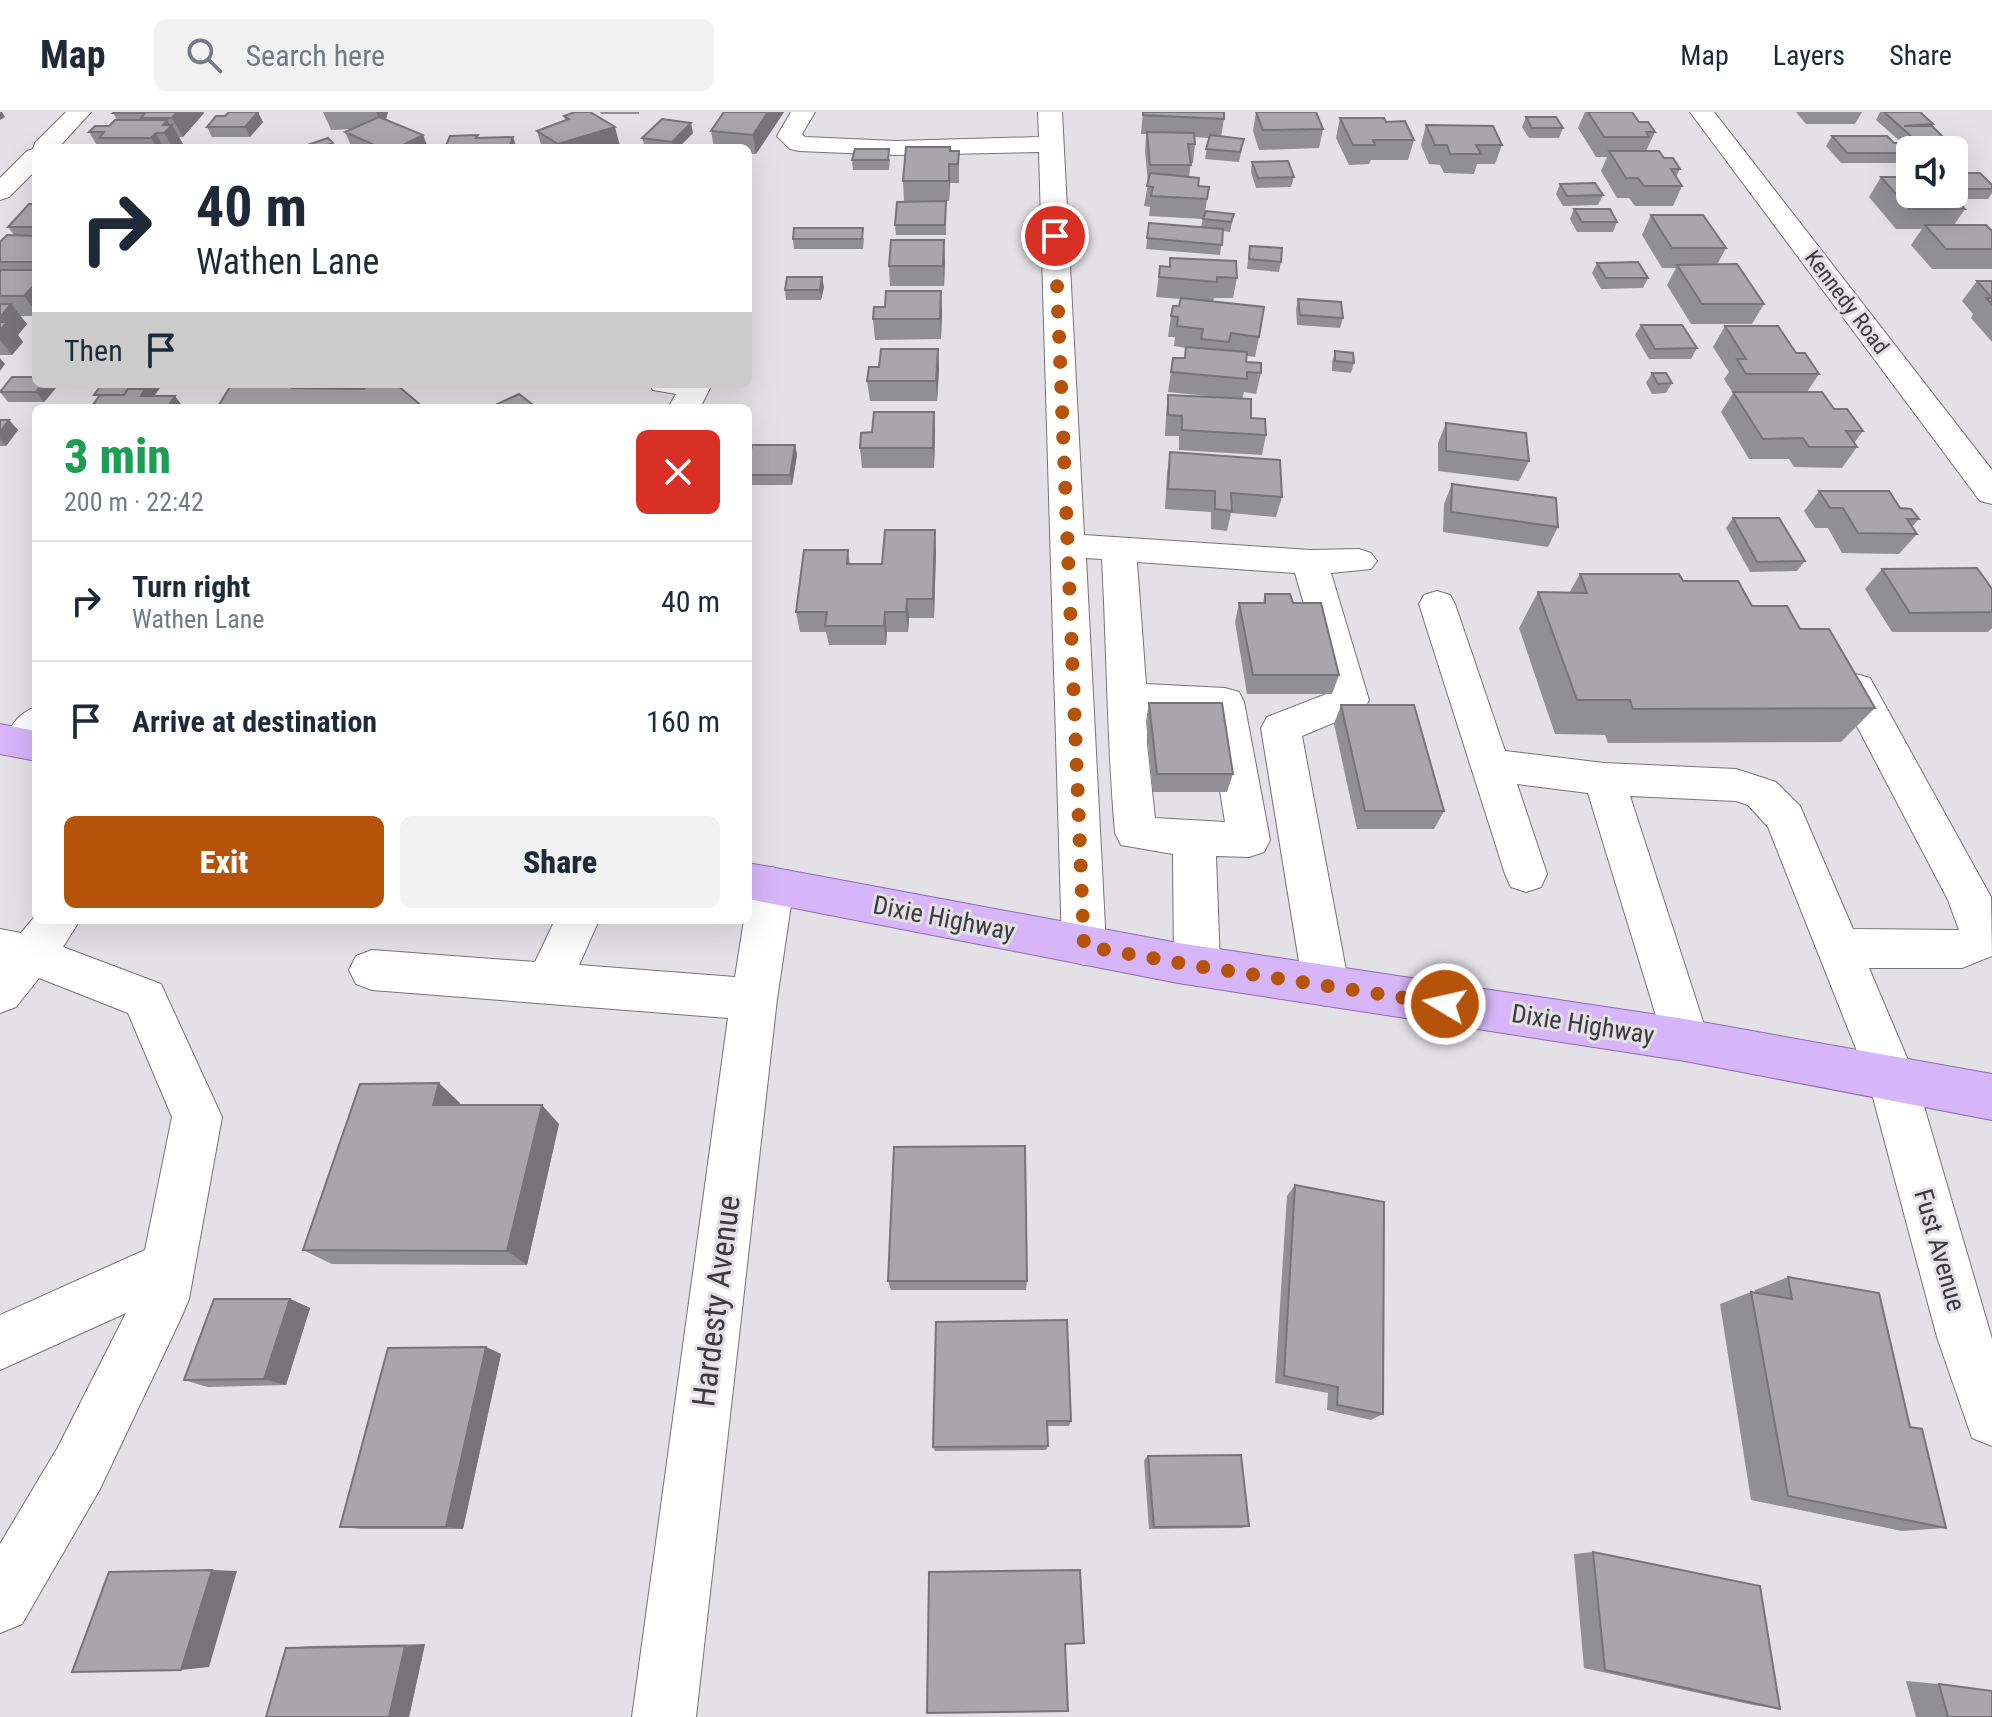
<!DOCTYPE html>
<html lang="en">
<head>
<meta charset="utf-8">
<style>
	body { margin:0; font-family:"Roboto Condensed",sans-serif; background:#f2f2f3; color:#1f2937; height:100vh; display:flex; flex-direction:column; font-size:30px; white-space:nowrap }
	* { box-sizing:border-box; margin:0 }
	p { font-size:26px; color:#747a83 }
	.icon { flex:none; width:44px; height:44px; fill:none; stroke:currentColor; stroke-width:2; stroke-linecap:round; stroke-linejoin:round }
	.map { position:relative; flex:1; overflow:hidden }
	.side { position:absolute; left:32px; top:292px; width:720px; height:520px; display:flex; flex-direction:column; background:#fff; border-radius:12px; box-shadow:0 8px 32px #0002 }
	.side>* { flex:none }
	.banner { position:absolute; left:32px; top:32px; width:720px; height:244px; border-radius:12px; box-shadow:0 8px 32px #0002; background:#fff; color:#1f2937; overflow:hidden }
	.buttons { position:absolute; left:1896px; top:24px; display:grid; gap:16px }
	.buttons a { display:grid; place-items:center; width:72px; height:72px; border-radius:12px; background:#fff; box-shadow:0 8px 32px #0002; font-size:40px }
	.pin { position:absolute; display:grid; place-items:center; width:68px; height:68px; color:#fff; margin:-34px; border:4px solid #fff; border-radius:50%; box-shadow:0 2px 8px #0007 }
	.me { position:absolute; width:88px; margin:-44px; rotate:279deg; stroke-linejoin:round; filter:drop-shadow(0 0 6px #0008) }
	.turn { display:flex; align-items:center; gap:28px; height:168px; padding:0 32px; font-size:36px }
	.turn .icon { width:104px; height:104px; stroke-width:2.5 }
	.turn b { display:block; font-size:56px; line-height:68px }
	.then { display:flex; align-items:center; height:76px; padding:0 32px; background:#0003; gap:16px; font-size:30px }
	.round { display:grid; place-items:center; flex:none; width:84px; height:84px; border-radius:12px; background:#f2f2f3 }
	.head { display:flex; align-items:center; justify-content:space-between; height:136px; padding:0 32px }
	h1 { font-size:48px; font-weight:800; line-height:60px; color:#1e9e55 }
	.cta { display:flex; gap:16px; margin-top:auto; padding:16px 32px }
	.cta a { flex:1; height:92px; border-radius:12px; background:#b45309; color:#fff; font-size:32px; font-weight:800; line-height:92px; text-align:center }
	.cta a+a { background:#f2f2f3; color:#1f2937 }
	ul { padding:0; list-style:none }
	li { display:flex; align-items:center; gap:24px; height:120px; padding:0 32px; border-top:2px solid #e0e1e3 }
	li div { flex:1 }
	li b { display:block; font-size:30px }
	li em { font-style:normal }
	header { display:flex; align-items:center; gap:48px; box-sizing:border-box; height:112px; padding:0 40px; background:#fff; border-bottom:2px solid #e0e1e3 }
	header strong { font-size:38px }
	nav { display:flex; gap:44px; margin-inline-start:auto; font-size:28px }
	.search { width:560px; height:72px; background:#f2f2f3; display:flex; align-items:center; gap:20px; box-sizing:border-box; padding:0 28px; border-radius:12px; color:#747a83; font-size:30px }
	.map>svg:first-child { display:block }
</style>
</head>
<body>
<header>
<strong>Map</strong>
<div class="search"><svg class="icon" aria-label="search" viewBox="0 0 24 24"><circle cx="10" cy="10" r="6"/><path d="M15 15l6 6"/></svg>Search here</div>
<nav><a>Map</a><a>Layers</a><a>Share</a></nav>
</header>
<div class="map">
<svg width="1992" height="1605" viewBox="0 0 1992 1605">
	<rect width="100%" height="100%" fill="#e3e0e6"/>
	<g fill="none" stroke-linecap="round" stroke-linejoin="round">
		<defs>
			<path id="minor" d="M66,0H91L58,36H36V58L9,85L0,88V66L27,39L33,37L35,31Z
				M791,0H815L802,22L805,25L896,29L1039,25L1038,0H1062L1084,423L1310,438L1359,437L1371,441L1377,449L1371,457L1331,461L1369,588L1364,598L1302,624L1349,874L1342,888L1326,894L1310,888L1303,874L1261,616L1267,605L1329,581L1295,461L1137,450L1146,572L1225,576L1239,580L1244,590L1270,728L1264,740L1249,745L1216,744L1220,854L1213,868L1197,874L1181,868L1174,854L1173,742L1121,733L1115,721C1107,630 1107,539 1102,447L1086,446L1106,834L1100,848L1084,853L1068,848L1062,834L1039,40L896,43L799,39L790,37L777,24ZM1147,601L1208,604L1225,710L1155,706L1147,632Z
				M1690,0H1714L1992,358V392L1980,389Z
				M649,272H710L711,274L700,296H668L676,282L653,278Z
				M1437,479L1450,483L1455,492L1505,639L1604,651L1736,657L1776,670L1800,694L1853,817L1959,818L1948,788L1837,576L1842,566L1856,562L1870,566L1991,785L1992,844L1962,856H1869L1916,967L1992,1227V1334L1972,1326L1937,1225L1868,967L1768,715L1748,693L1736,689L1630,684L1709,928L1702,943L1685,949L1668,943L1588,681L1517,672L1547,762L1541,775L1526,780L1511,775L1505,762L1419,492L1424,483Z
				M36,595V642L22,646L8,642L2,631C11,614 18,601 36,595Z
				M772,755L787,760L794,773L777,887L696,1605H632L728,906L372,878L356,872L349,858L356,844L372,838L535,850L555,808H599L579,853L735,865L744,808H748L750,773L757,760Z
				M36,803V808H80L63,835L161,872L222,1005L189,1187L181,1206L100,1377L22,1512L0,1521V1432L58,1335L126,1201L0,1258V1203L145,1138L172,1005L128,901L39,866L16,895L0,901V817L21,821Z"/>
			<path id="major" d="M0,612L36,619V649L0,642Z
				M748,751L1178,831L1685,907L1992,962V1008L1685,949L1178,871L748,787Z"/>
		</defs>
		<use href="#minor" stroke="#757378" stroke-width="2"/>
		<use href="#major" stroke="#8e69b4" stroke-width="2"/>
		<use href="#minor" fill="#fff" fill-rule="evenodd"/>
		<use href="#major" fill="#d6b5f8" fill-rule="evenodd"/>
	</g>
	<path fill="#908f93" d="M114,0H203L204,1L183,25H179L183,32L180,36H87L98,35L89,20L109,14L117,8L113,1Z
		M323,0H388L386,8L423,23L428,36H352L345,20L353,17L331,18Z
		M600,0H639V2H601Z
		M724,0H784L756,42H748V36H714L711,19Z
		M1143,0L1224,7L1221,25L1242,37L1239,50L1205,47L1209,26L1194,25L1195,32L1193,51H1191L1189,65L1198,74L1209,75L1205,100L1234,102L1230,120L1223,119L1220,143L1146,137L1149,111L1201,115L1203,107L1149,104L1150,95L1144,94L1148,71L1145,40L1146,22H1141Z
		M1256,0L1323,17L1319,36L1259,38L1253,19Z
		M1585,0H1632L1639,10L1655,20L1646,39L1664,46L1680,57L1676,65L1682,74L1673,94H1635L1629,86H1617L1601,59L1607,45H1596L1578,16Z
		M1796,0H1862L1855,12H1806Z
		M1880,0H1920L1933,12L1932,14L1944,26L1938,36H1907L1910,39V43L1905,51H1841L1826,34L1832,24L1902,31L1876,8Z
		M225,4L263,10L250,25H212L207,15Z
		M564,4L620,34L615,36H542L537,19L565,8Z
		M1526,5L1563,16L1559,26H1529L1522,15Z
		M1340,6L1386,10L1414,28L1408,48H1371L1369,52L1349,53L1336,26Z
		M1426,13L1502,33L1495,52H1477L1474,62L1444,61L1440,53L1429,52L1421,33Z
		M693,21L678,36L645,35L642,26Z
		M951,39H959V71H950L949,89H904L903,69Z
		M890,47L889,58H853L852,48Z
		M1252,50L1294,65L1291,75L1256,76L1251,60Z
		M1954,61L1992,73V81L1988,87H1956L1965,97L1954,113L1992,118V157H1932L1911,133L1922,117H1896L1869,85L1881,65L1910,82H1954Z
		M1560,72L1603,83L1598,93L1563,94L1556,82Z
		M946,89V123H896L895,113Z
		M36,92V204H20L27,212L18,223L23,230L12,243H0V130L14,123L8,115Z
		M1574,97L1617,110L1613,120H1577L1570,107Z
		M1651,103L1726,136L1717,153L1764,192L1752,212H1691L1667,173L1676,156H1662L1642,123Z
		M864,126L863,137H794L793,127Z
		M1250,134L1281,150L1279,160L1247,157Z
		M1170,146L1237,166L1233,186H1214L1213,189L1259,225L1255,245L1247,244L1246,250L1261,261L1256,282L1244,280L1242,287L1251,306L1266,323L1262,343L1179,338V324H1165L1166,303L1168,283L1236,287L1168,280L1173,246H1184L1186,236L1174,234L1175,225H1168L1171,204L1179,194L1181,187L1156,185L1160,154L1169,155Z
		M945,148L944,174H890L889,154Z
		M1597,151L1648,166L1643,176L1601,177L1592,161Z
		M1977,169H1992V230L1971,206L1973,202L1962,189Z
		M824,175L821,188H786L785,178Z
		M1298,187L1343,206L1340,216L1297,213L1296,198Z
		M942,199L941,227L875,228L873,207Z
		M1641,213L1697,236L1691,247H1649L1635,223Z
		M1725,214L1796,241L1819,262L1807,280L1834,297L1863,319L1854,331L1857,335L1842,356L1794,355L1789,347H1749L1721,300L1733,281L1724,267L1729,260L1713,235Z
		M938,237L939,257L937,289H870L867,269Z
		M1335,239L1354,251L1351,261L1332,259V250Z
		M1652,261L1672,271L1666,281L1652,282L1646,271Z
		M36,272H53L56,276L44,290H8L0,280Z
		M934,300L935,320L934,356H862L860,336L872,320Z
		M0,308H9L18,318L6,334H0Z
		M1446,311L1529,349L1519,369L1438,359V331Z
		M795,333L797,343L792,373H748V351Z
		M1170,340L1282,385L1276,405L1231,401L1227,419L1211,417V400L1165,397L1167,361Z
		M1452,372L1558,415L1548,435L1443,420L1444,392Z
		M1819,379L1900,396L1919,407L1912,415L1917,422L1899,442L1842,441L1828,416H1815L1804,399Z
		M1733,406L1805,449L1797,459L1750,460L1726,416Z
		M848,438L850,452H882L936,438L934,506H909L908,520H887L886,533H829L826,520H800L796,500Z
		M1882,457L1992,477V516L1988,520H1892L1865,477Z
		M1580,462L1683,469L1752,494L1800,517L1875,596L1841,630L1608,631L1605,623L1555,622L1519,516L1538,480L1569,481Z
		M1265,482L1339,563L1332,582H1247L1235,510L1239,491H1263Z
		M1149,591L1233,662L1227,680H1153L1146,610Z
		M1341,593L1444,699L1434,717H1357L1334,612Z
		M460,991V993L559,1012L527,1153L332,1152L303,1138Z
		M1295,1073L1383,1302L1371,1308L1327,1298L1328,1281L1275,1271L1287,1084Z
		M1788,1165L1946,1416L1902,1419L1751,1388L1720,1192L1751,1180L1755,1181V1178Z
		M888,1169H1027L1026,1178H891Z
		M290,1187L310,1196L286,1273L208,1275L184,1268Z
		M936,1210L1071,1309L1069,1314H1048V1334L1046,1338L935,1339L933,1335Z
		M486,1235L501,1242L463,1417H361L340,1415Z
		M1148,1344L1249,1414L1241,1416L1149,1417L1144,1348Z
		M1593,1440L1780,1597L1753,1593L1584,1556L1574,1442Z
		M425,1532L409,1605L286,1536L310,1534Z
		M1906,1569L1939,1572L1992,1605H1916Z"/>
	<path fill="#767478" d="M0,0H2L5,5L0,8Z
		M177,0H203L204,1L183,25L172,6Z
		M258,0L263,10L250,25L245,15Z
		M376,0H388L383,15Z
		M768,0H784L756,42L753,23Z
		M167,8L171,14L172,13L183,32L180,36H173L164,21L163,13Z
		M691,11L693,21L678,36H673L672,30Z
		M615,15L620,34L615,36H559L558,32Z
		M156,21L164,36H157L151,26Z
		M423,23L428,36H397Z
		M513,25L517,36H509Z
		M333,31L335,36H318Z
		M949,52L950,71L949,89Z
		M944,128L945,148L944,174L943,154Z
		M822,165L824,175L821,188L820,178Z
		M36,172V200L24,184Z
		M941,179L942,199L941,227L940,207Z
		M11,192L27,212L18,223L23,230L12,243L0,228V205Z
		M938,237L939,257L937,289L936,269Z
		M0,246L5,252L0,259Z
		M42,272H53L56,276L44,290L36,280Z
		M148,272H163L152,287L140,283Z
		M294,272H304L318,296L292,276Z
		M175,284L184,296H167Z
		M934,300L935,320L934,356L933,336Z
		M9,308L18,318L6,334L0,327V320Z
		M795,333L797,343L792,373L790,363Z
		M935,418L936,438L934,506L933,487Z
		M907,487L909,506L908,520L906,500Z
		M885,500L887,520L886,533L884,514Z
		M439,971L460,991L454,1012L433,993Z
		M542,993L559,1012L527,1153L507,1139Z
		M290,1187L310,1196L286,1273L264,1267Z
		M486,1235L501,1242L463,1417L446,1415Z
		M212,1458L237,1459L209,1555L181,1558Z
		M425,1532L409,1605H389L405,1534Z"/>
	<path fill="#a8a6ab" stroke="#767478" stroke-width="2" d="M114,0H177L172,6H141L145,1H113Z
		M229,0H258L245,15H207L216,4H225Z
		M575,0H590L615,15L558,32L537,19L569,7L564,4Z
		M724,0H768L753,23L711,19Z
		M1143,0H1224V7L1143,3Z
		M1256,0H1316L1323,17L1263,18Z
		M1588,0H1632L1639,10H1648L1655,20H1646L1649,25H1604Z
		M1884,0H1920L1933,12L1904,14H1932L1944,26H1913Z
		M379,5L423,23L397,36H381L345,20Z
		M1526,5H1556L1563,16H1532Z
		M1340,6H1384L1386,10L1405,9L1414,28H1373L1375,33H1353Z
		M662,7L691,11L672,30L642,26Z
		M115,8H167L163,13H172L164,21H156L151,26H99L104,20H89L95,14H109Z
		M1426,13L1493,14L1502,33H1476L1481,42H1450L1447,33H1435Z
		M1147,20L1194,21L1195,32H1188L1191,53H1150Z
		M478,23L476,26L513,25L509,36H445L450,24Z
		M1210,23L1244,27L1240,40L1206,37Z
		M1832,24H1887L1894,31H1902L1910,39V41H1847Z
		M328,26L333,31L318,36H315L310,32Z
		M88,34L150,35L149,36H87Z
		M906,35H950V39H959L958,52H949V69H903Z
		M855,37H889L888,48H852Z
		M1609,39H1659L1664,46H1673L1680,57H1671L1682,74H1644L1638,66H1626Z
		M1288,49L1294,65L1258,66L1252,50Z
		M1150,61L1199,66L1198,74L1209,75L1207,87L1151,84L1153,75L1147,74Z
		M1954,61H1980L1992,73V77H1961L1954,69Z
		M1881,65H1910V82H1951L1965,97H1909Z
		M1595,71L1603,83L1567,84L1560,72Z
		M946,89L945,113H895L897,90Z
		M29,92H36V115H8Z
		M1574,97H1610L1617,110H1582Z
		M1206,99L1234,102L1231,110L1203,107Z
		M1651,103H1703L1726,136H1672Z
		M1149,111L1223,117L1222,133L1147,126Z
		M1925,113H1986L1992,119V137H1946Z
		M794,116H863L862,127H793Z
		M7,123L36,124V150H0V130Z
		M891,128H944L943,154H889Z
		M1250,134L1282,136L1281,150L1249,147Z
		M1170,146L1236,149L1237,166L1217,165V170L1159,165L1160,154L1170,155Z
		M1638,150L1648,166H1606L1597,151Z
		M1737,152L1764,192H1702L1677,153Z
		M0,158H36V171L24,184H0Z
		M787,165H822L820,178H785Z
		M1977,169H1992V192L1986,186H1992Z
		M886,179H941L940,207H873L874,195H885Z
		M1181,186L1264,195L1259,225L1231,221L1229,230L1201,227L1203,217L1177,214L1178,205L1171,204L1173,194H1179Z
		M1298,187L1341,190L1343,206L1300,203Z
		M0,192H11L0,205Z
		M0,210H7L0,218Z
		M1641,213H1682L1697,236L1655,237Z
		M1725,214H1778L1796,241H1805L1819,262H1746L1737,247H1746Z
		M1186,235L1247,240L1246,250L1261,251V261L1247,260V267L1171,260L1173,246H1185Z
		M881,237H938L936,269H867L869,255H879Z
		M1335,239L1353,241L1354,251L1335,249Z
		M1652,261H1666L1672,271L1658,272Z
		M12,265H36V272H42L36,280H0Z
		M102,272H148L145,277H128L124,283H94Z
		M226,272H294L292,276L364,277L368,272L397,273L424,296H217L230,275H223Z
		M128,277H145L141,284H175L167,296H70L72,294H92L100,283H124Z
		M1733,280H1822L1834,297H1847L1863,319H1846L1857,335H1809L1803,326L1763,327Z
		M519,282L537,296H489Z
		M1168,283L1251,287V306L1265,307L1266,323L1182,318V304L1168,303Z
		M874,300H934L933,336H860L861,321L872,320Z
		M0,308H9L0,320Z
		M1446,311L1526,321L1529,349L1446,339Z
		M752,333H795L790,363H748V351Z
		M1170,340L1280,348L1282,385L1231,381L1232,399L1215,397V379L1168,377Z
		M1452,372L1556,386L1558,415L1451,400Z
		M1819,379H1889L1900,396L1911,397L1919,407H1907L1917,422L1858,421L1843,396H1830Z
		M1733,406H1779L1805,449L1757,450Z
		M885,418H935L933,487H907L906,500H885L884,514H825L827,500H796L804,438H848L847,452H882Z
		M1977,456L1992,477V500L1910,501L1882,457Z
		M1580,462H1679L1683,469H1738L1752,494H1787L1800,517H1829L1875,596L1633,597L1630,588H1577L1538,480L1587,481Z
		M1265,482H1290L1293,491H1321L1339,563H1253L1239,491H1265Z
		M1149,591H1222L1233,662H1157Z
		M1341,593H1414L1444,699H1365Z
		M439,971L433,993H542L507,1139L303,1138L360,972Z
		M1025,1034L1027,1169H888L894,1035Z
		M1295,1073L1384,1090L1383,1302L1337,1293L1338,1275L1284,1264Z
		M1788,1165L1879,1181L1910,1315L1922,1317L1946,1416L1788,1384L1751,1180L1792,1187Z
		M214,1187H290L264,1267L184,1268Z
		M1067,1208L1071,1309H1047L1048,1334L933,1335L936,1210Z
		M486,1235L446,1415H340L388,1236Z
		M1241,1343L1249,1414L1154,1415L1148,1344Z
		M1593,1440L1760,1474L1780,1597L1605,1558Z
		M212,1458L181,1558L72,1560L109,1460Z
		M1080,1458L1084,1531L1065,1532L1068,1599L927,1601L929,1460Z
		M405,1534L389,1605H266L286,1536Z
		M1939,1572L1992,1579V1605H1948Z"/>
	<g fill="none" stroke-linecap="round" stroke-linejoin="round">
		<path stroke="#b45309" stroke-width="14" stroke-dasharray="0 25.2" d="M1055,124L1084,834L1197,854L1445,892"/>
	</g>
	<g text-anchor="middle" dominant-baseline="central" stroke-width="6" stroke-linejoin="round" paint-order="stroke">
		<g font-size="22" fill="#3b3a3c" stroke="#e3e0e6">
			<text transform="translate(1847 190) rotate(53)">Kennedy Road</text>
		</g>
		<g font-size="26" fill="#3b3a3c" stroke="#e3e0e6">
			<text transform="translate(944 806) rotate(11)">Dixie Highway</text>
			<text transform="translate(1583 912) rotate(9)">Dixie Highway</text>
			<text transform="translate(1940 1138) rotate(74)">Fust Avenue</text>
		</g>
		<g font-size="32" fill="#3b3a3c" stroke="#e3e0e6">
			<text transform="translate(716 1189) rotate(-83)">Hardesty Avenue</text>
		</g>
	</g>
</svg>
<div class="buttons">
<a><svg class="icon" aria-label="sound" viewBox="0 0 24 24"><path d="M4 9h4l5-4v14l-5-4H4zM17 9q2 3 0 6"/></svg></a>
</div>
<div class="pin" style="left:1055px;top:124px;background:#d93025"><svg class="icon" aria-label="arrive" viewBox="0 0 24 24"><path d="M6 21V4h12l-3 4 3 4H6"/></svg></div>
<svg class="me" style="left:1445px;top:892px" viewBox="-20 -20 40 40"><circle r="17" fill="#b45309" stroke="#fff" stroke-width="3"/><path d="M0-11L8 9 0 5-8 9z" fill="#fff"/></svg>
<div class="banner">
<div class="turn"><svg class="icon" aria-label="right" viewBox="0 0 24 24"><path d="M7 20v-9h11M14 6l5 5-5 5"/></svg><div><b>40 m</b>Wathen Lane</div></div>
<div class="then">Then<svg class="icon" aria-label="arrive" viewBox="0 0 24 24"><path d="M6 21V4h12l-3 4 3 4H6"/></svg></div>
</div>
<section class="side">
<div class="head"><div><h1>3 min</h1><p>200 m · 22:42</p></div><a class="round" style="background:#d93025;color:#fff"><svg class="icon" aria-label="close" viewBox="0 0 24 24"><path d="M6 6l12 12M18 6L6 18"/></svg></a></div>
<ul>
<li><svg class="icon" aria-label="right" viewBox="0 0 24 24"><path d="M7 20v-9h11M14 6l5 5-5 5"/></svg><div><b>Turn right</b><p>Wathen Lane</p></div><em>40 m</em></li>
<li><svg class="icon" aria-label="arrive" viewBox="0 0 24 24"><path d="M6 21V4h12l-3 4 3 4H6"/></svg><div><b>Arrive at destination</b></div><em>160 m</em></li>
</ul>
<div class="cta"><a>Exit</a><a>Share</a></div>
</section>
</div>
</body>
</html>
